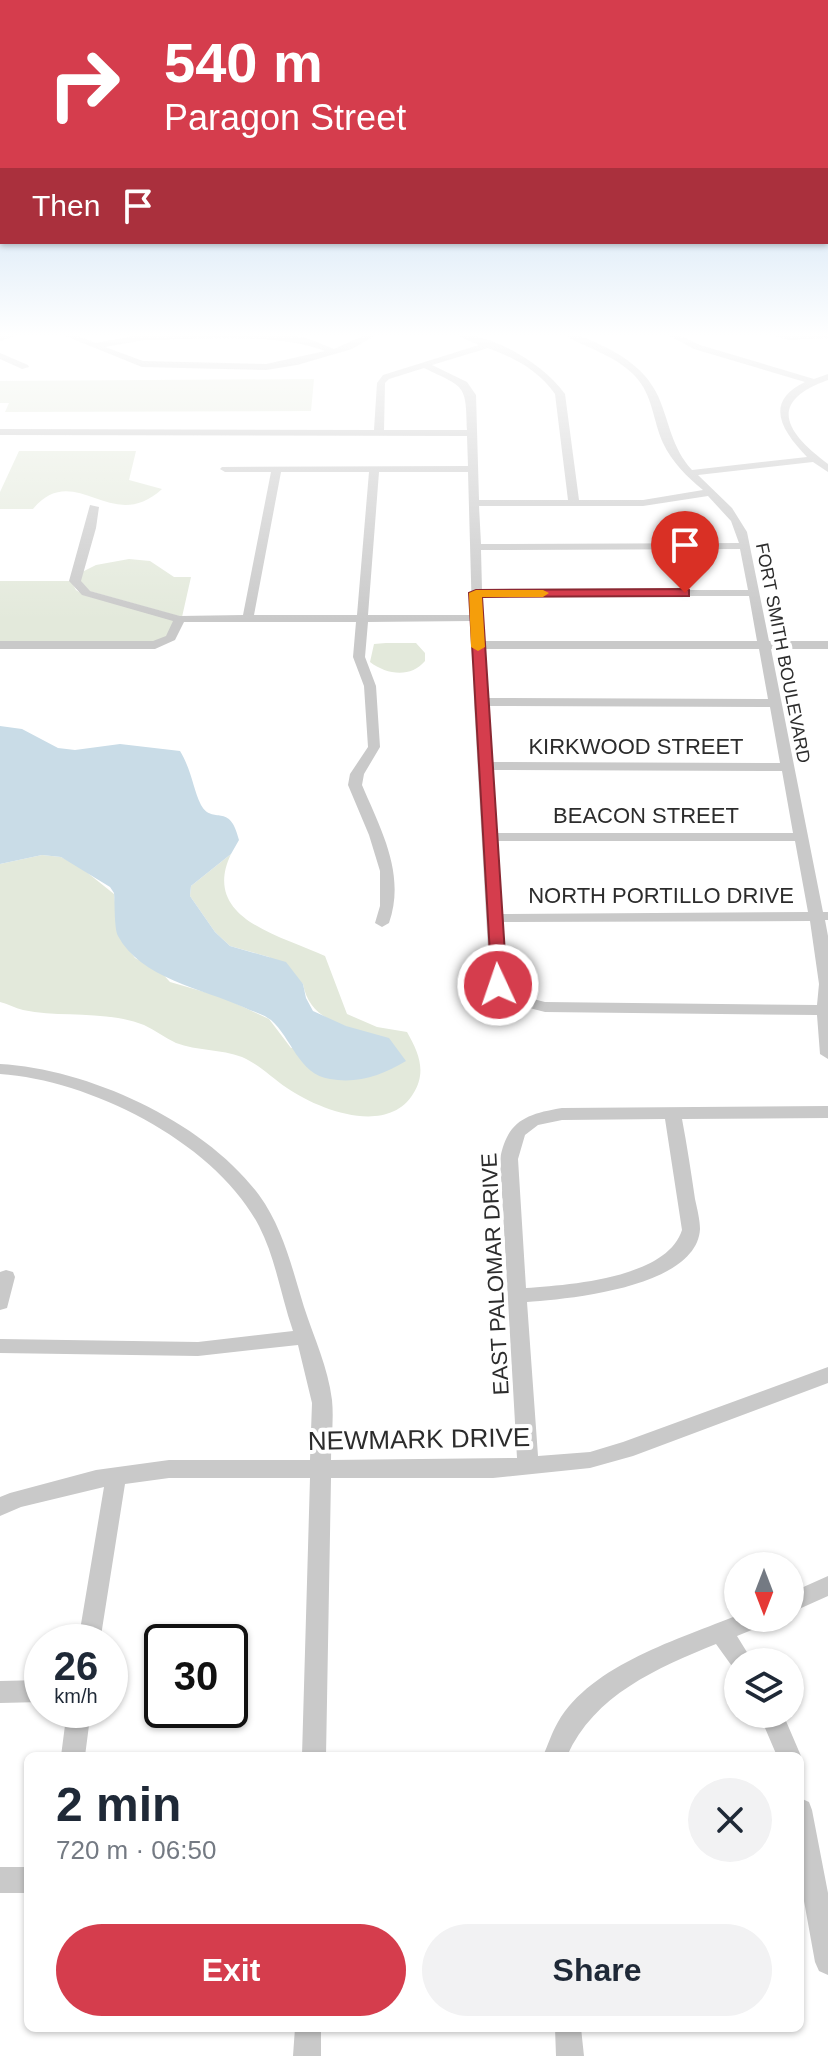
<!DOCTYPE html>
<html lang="en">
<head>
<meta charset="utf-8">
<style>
	body { margin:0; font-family:Arial,sans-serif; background:#f2f2f3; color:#1f2937; height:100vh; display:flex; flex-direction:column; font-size:30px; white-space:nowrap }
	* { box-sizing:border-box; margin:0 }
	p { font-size:26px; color:#747a83 }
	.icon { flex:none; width:44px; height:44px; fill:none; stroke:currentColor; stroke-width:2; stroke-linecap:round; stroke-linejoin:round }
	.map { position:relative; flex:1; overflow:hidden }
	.side { position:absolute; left:24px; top:1752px; width:780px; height:280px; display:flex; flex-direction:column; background:#fff; border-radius:12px; box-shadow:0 2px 6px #0004 }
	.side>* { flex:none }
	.guide { position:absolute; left:0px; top:0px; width:828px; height:244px; box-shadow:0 2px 6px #0004; background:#d53d4d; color:#fff; overflow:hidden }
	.needle { width:52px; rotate:180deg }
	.buttons { position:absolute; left:724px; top:1552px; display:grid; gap:16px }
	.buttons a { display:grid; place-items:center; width:80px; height:80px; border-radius:50%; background:#fff; box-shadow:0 2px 6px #0004; font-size:40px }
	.speed { position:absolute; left:24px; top:1624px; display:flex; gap:16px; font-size:40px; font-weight:700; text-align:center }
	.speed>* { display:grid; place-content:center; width:104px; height:104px; border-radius:50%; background:#fff; box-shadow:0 2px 6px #0004; line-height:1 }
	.speed small { font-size:20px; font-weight:400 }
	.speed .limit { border:4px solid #111; border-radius:12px; background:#fff; color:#111 }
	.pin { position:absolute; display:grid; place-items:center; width:68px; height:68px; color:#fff; margin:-82px -34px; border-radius:50% 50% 50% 0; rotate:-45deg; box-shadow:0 0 8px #0007 }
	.pin .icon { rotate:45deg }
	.me { position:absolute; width:88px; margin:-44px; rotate:357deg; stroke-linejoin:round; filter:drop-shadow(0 0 6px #0008) }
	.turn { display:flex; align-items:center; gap:28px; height:168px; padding:0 32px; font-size:36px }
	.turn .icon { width:104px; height:104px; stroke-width:2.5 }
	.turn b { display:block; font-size:56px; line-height:68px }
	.then { display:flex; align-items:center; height:76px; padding:0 32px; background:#0003; gap:16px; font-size:30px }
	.round { display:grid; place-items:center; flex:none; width:84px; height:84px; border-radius:42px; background:#f2f2f3 }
	.head { display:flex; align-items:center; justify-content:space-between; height:136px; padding:0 32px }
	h1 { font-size:48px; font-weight:700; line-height:60px }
	.cta { display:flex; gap:16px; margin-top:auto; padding:16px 32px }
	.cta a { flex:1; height:92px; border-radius:48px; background:#d53d4d; color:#fff; font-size:32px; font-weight:700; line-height:92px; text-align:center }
	.cta a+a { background:#f2f2f3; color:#1f2937 }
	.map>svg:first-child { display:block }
</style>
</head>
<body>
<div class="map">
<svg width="828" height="2056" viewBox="0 0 828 2056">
	<rect width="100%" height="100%" fill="#fff"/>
	<path fill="#e3e9db" d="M314,379L311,411L5,412L9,403H0V381Z
		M19,451H136L129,480L162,489C111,536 75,459 33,509H0V492Z
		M129,559L150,561L174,577H191L182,617L89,591L79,581L82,572L96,565Z
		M0,581H71L76,590L84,595L174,620L167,637L159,642L0,643Z
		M386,643H416L425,653V661C411,678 387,675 370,662L374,644Z
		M231,854C200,919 282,936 325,956L347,1014L377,1027L407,1032C419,1053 427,1072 413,1094C387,1136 319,1110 287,1088C271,1077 260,1065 242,1057C221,1049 197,1051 176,1043C165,1038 155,1030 144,1025C106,1010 62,1018 23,1010C15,1008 8,1004 0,1002V864L42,855L61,857L79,866L114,894L119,936L135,958L160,971L170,982L222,997L269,1019L291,1048L365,1033C336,1023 309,1017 303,984L269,957L230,946L215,932L190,896L191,886Z"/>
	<path fill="#c9dce7" d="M0,726L22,729L58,748L75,750L120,744L180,751C192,771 193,789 201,805C213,826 230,801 239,840L231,854L191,886L190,896L215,932L230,946L286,962L303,984L306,998L313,1011L346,1026L389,1038L406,1061C383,1075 358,1084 330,1079C299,1075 291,1037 271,1020C263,1014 251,1011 243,1007C203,989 140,978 118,936C114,928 115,903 114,893L110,887L61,857L42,855L0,864Z"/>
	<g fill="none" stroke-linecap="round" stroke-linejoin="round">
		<path fill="#c9c9c9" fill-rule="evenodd" d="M10,333H25L0,341V335Z
			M58,333H70L96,343L144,334L275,335L304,337L334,349L369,333H379L352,349L297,365L266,370L142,367ZM144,340C199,340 275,332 325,351L266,364L143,361L105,347Z
			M451,333C491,333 542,362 565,394L579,500H643L703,490C687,477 672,462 663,443C653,421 653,395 635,376C614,354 585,348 561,333C576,333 589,339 603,346C626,357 647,372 658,396C670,423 671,447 692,470L807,457C782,431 763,402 805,382L694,349L664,333H675L700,345L814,379L828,374V380C766,402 786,433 828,464V472L813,462L698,475L732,508L747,532L769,641H828V649H771L823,912H828V920H825L828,936V1059L820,1054L817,1015L545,1012L514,1004L493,988L490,985L474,702L472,621L368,622L365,657L376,686L380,747L364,774L362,785C381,830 406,874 389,923L382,927L375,923L380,906V871L369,835L348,785L350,774L368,747L364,686L353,657L356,622H184L175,640L155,649H0V641H153L166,636L173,621L82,595L69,581L90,505L99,507L96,528L81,581L90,591L180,616L243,615L271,472H225L220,469L222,467L468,466L467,436L0,435V429L374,430L377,383L383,375L479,345ZM488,348C515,358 538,370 555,394L568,500H479L476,395L467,382L432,365ZM424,368C465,388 466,383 467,430H384L385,383L389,379ZM281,472H369L357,615H254ZM379,472H468L472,615H368ZM708,496L731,521L739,543L481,544L479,506H643ZM740,549L748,590H482L481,550ZM483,596H749L757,641H484ZM484,649H759L768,699L486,698ZM486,706L770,707L780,763L490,762ZM491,770L782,771L793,833H495ZM496,841H795L808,912L501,914ZM810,921L819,984L817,1005L545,1002L525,997L506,984L501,922Z
			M761,333H828V338L790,340Z
			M0,353L28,365L29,367L22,369L0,359Z
			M0,1064C89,1069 205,1122 259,1195C283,1228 292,1268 304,1307C314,1338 328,1367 332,1400C334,1420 331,1441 331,1460L517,1458L500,1159C507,1121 526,1114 562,1108L828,1106V1118L682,1119C687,1145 691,1172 695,1199C697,1208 700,1220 700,1229C697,1287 570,1299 527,1302L538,1456L590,1452L623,1442L828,1367V1383L633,1456L590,1468L493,1478H331L326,1756H302L310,1478H169L125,1484L100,1642H78L104,1487L21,1507L0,1516V1497L10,1493L96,1470L169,1460H310L312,1403L298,1345L198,1356L0,1353V1339L198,1342L293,1331C281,1297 276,1259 259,1226C216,1143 91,1080 0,1074ZM665,1119L682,1230C667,1278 570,1285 526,1288L518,1159L525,1135L538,1125L562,1120Z
			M6,1270L13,1272L15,1277L7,1308L0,1310V1272Z
			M828,1576V1596L790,1613V1593Z
			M738,1615V1618H767L764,1625L737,1636L753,1662H738V1671L734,1669L716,1644C657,1668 594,1695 567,1756H543C548,1745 552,1732 558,1722C592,1664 680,1639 738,1615Z
			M42,1680V1702L0,1703V1681Z
			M67,1710H91L85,1756H61Z
			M759,1714H783L801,1756L800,1758V1756H777Z
			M800,1798L809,1802L812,1810L828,1893V1975L819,1971L815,1962L800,1879Z
			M0,1867H28V1893H0Z
			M295,2028H321V2056H293Z
			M555,2028H581L584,2056H556Z"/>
	</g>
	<linearGradient id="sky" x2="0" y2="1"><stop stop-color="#9bc4e8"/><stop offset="0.54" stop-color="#fff"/><stop offset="1" stop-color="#fff" stop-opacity="0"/></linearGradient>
	<rect width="828" height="621" fill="url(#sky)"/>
	<path fill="#d53d4d" stroke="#8a2832" stroke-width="2" d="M685,589L689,590V596L482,597L507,985L505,989H492L469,593L476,590Z"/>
	<path fill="#f59e0b" d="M476,590H543L549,593L543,597H482L485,647L478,651L471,647L469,593Z"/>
	<g text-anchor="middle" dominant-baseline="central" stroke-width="8" stroke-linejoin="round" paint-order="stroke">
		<g font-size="18" fill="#2c2c2c" stroke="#fff">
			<text transform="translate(783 653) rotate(79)">FORT SMITH BOULEVARD</text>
		</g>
		<g font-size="22" fill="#2c2c2c" stroke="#fff">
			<text x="636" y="746">KIRKWOOD STREET</text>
			<text x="646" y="815">BEACON STREET</text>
			<text x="661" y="895">NORTH PORTILLO DRIVE</text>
			<text transform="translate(495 1274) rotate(-93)">EAST PALOMAR DRIVE</text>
		</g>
		<g font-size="26" fill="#2c2c2c" stroke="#fff">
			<text transform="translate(419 1439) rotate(-1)">NEWMARK DRIVE</text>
		</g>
	</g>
</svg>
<div class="buttons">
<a><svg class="needle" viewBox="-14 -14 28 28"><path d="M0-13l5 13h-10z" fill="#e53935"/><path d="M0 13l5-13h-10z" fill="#747a83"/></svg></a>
<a><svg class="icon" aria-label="layers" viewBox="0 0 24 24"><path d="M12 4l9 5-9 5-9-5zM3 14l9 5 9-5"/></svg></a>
</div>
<div class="speed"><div>26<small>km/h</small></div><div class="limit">30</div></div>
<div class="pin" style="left:685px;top:593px;background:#d93025"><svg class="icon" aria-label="arrive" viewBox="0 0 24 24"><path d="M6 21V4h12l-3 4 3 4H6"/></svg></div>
<svg class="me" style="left:498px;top:985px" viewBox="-20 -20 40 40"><circle r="17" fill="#d53d4d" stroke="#fff" stroke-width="3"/><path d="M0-11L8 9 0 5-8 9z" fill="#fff"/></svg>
<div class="guide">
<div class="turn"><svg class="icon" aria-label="right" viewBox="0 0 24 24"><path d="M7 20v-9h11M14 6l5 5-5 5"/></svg><div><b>540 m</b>Paragon Street</div></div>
<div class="then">Then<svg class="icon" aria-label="arrive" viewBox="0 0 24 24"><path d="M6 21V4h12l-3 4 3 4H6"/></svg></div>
</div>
<section class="side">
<div class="head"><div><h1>2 min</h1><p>720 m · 06:50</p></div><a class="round"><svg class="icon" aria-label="close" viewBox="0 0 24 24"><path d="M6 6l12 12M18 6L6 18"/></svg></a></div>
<div class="cta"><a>Exit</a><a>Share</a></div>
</section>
</div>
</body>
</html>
